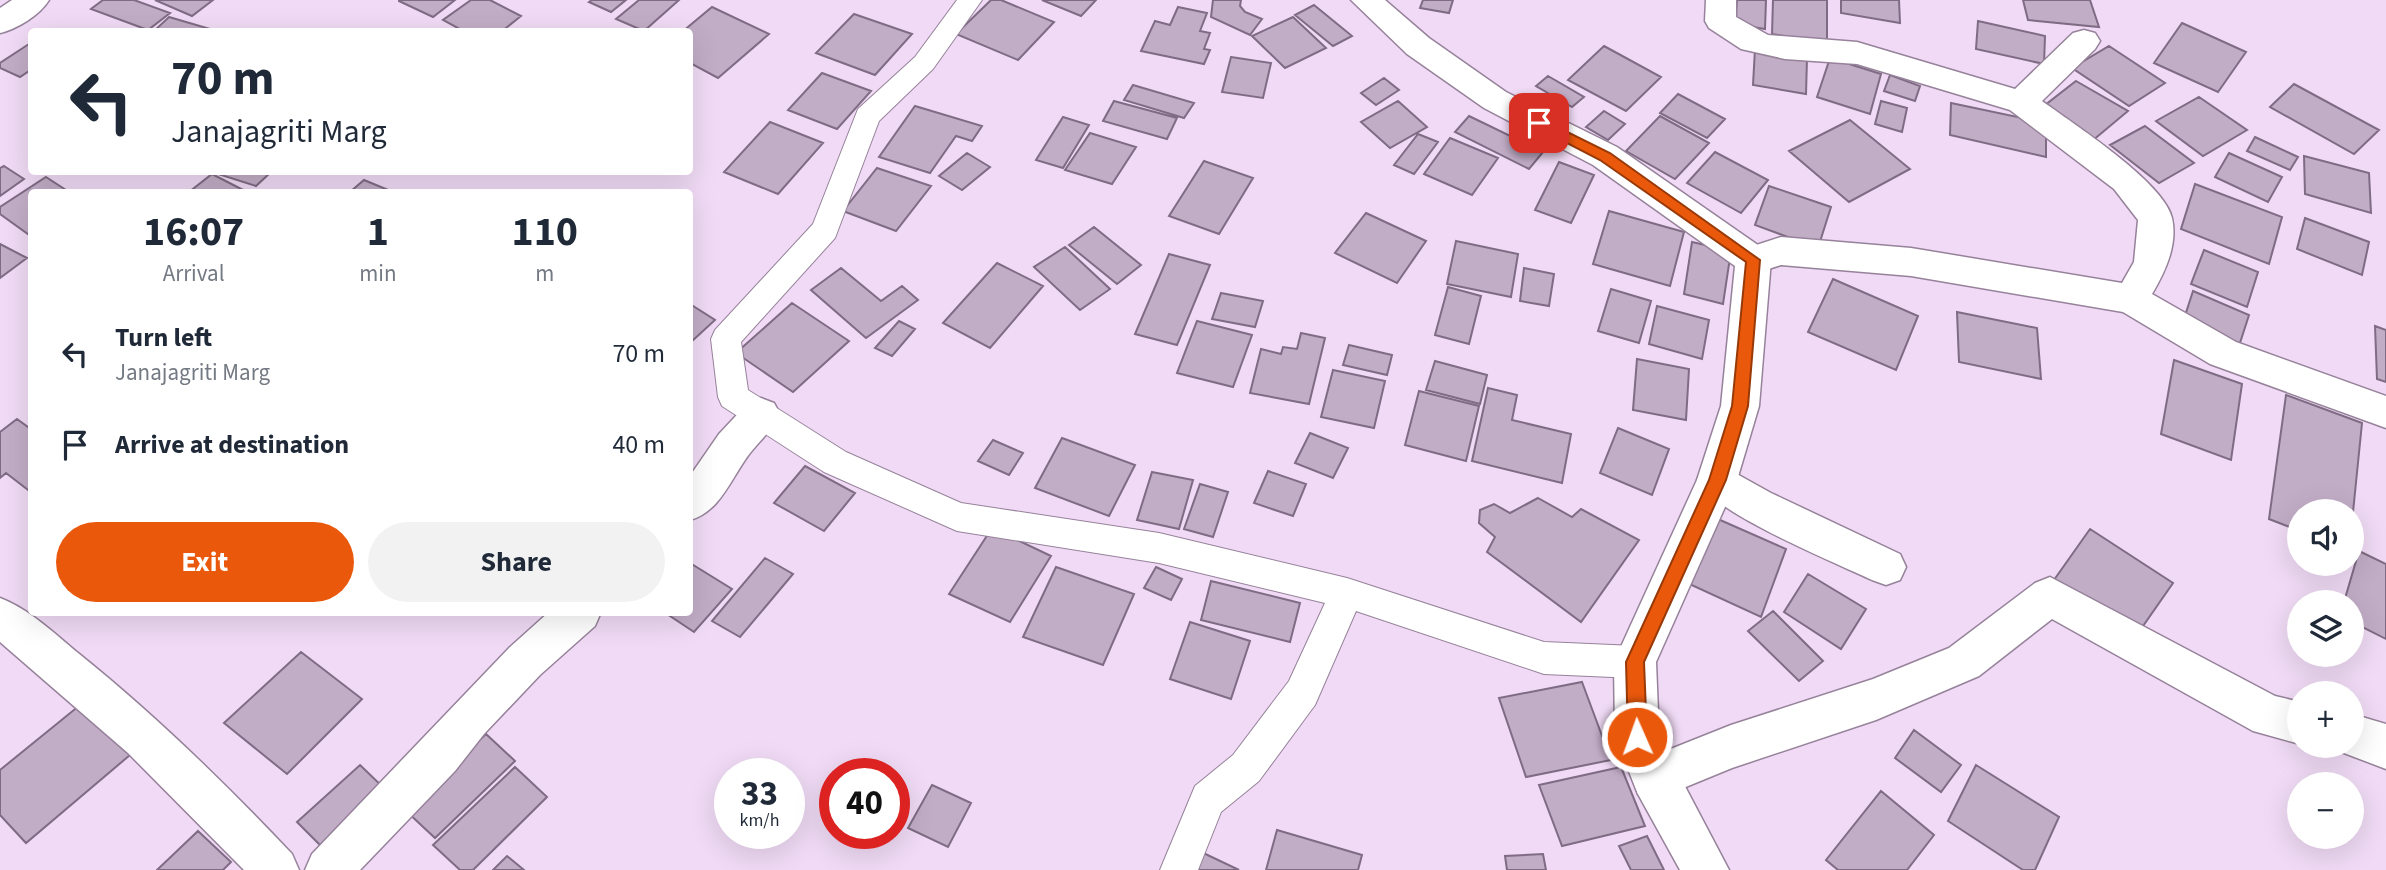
<!DOCTYPE html>
<html lang="en">
<head>
<meta charset="utf-8">
<style>
	body { margin:0; font-family:"Source Sans 3",sans-serif; background:#f2f2f3; color:#1f2937; height:100vh; display:flex; flex-direction:column; font-size:26px; white-space:nowrap }
	* { box-sizing:border-box; margin:0 }
	p { font-size:23px; color:#747a83 }
	.icon { flex:none; width:38px; height:38px; fill:none; stroke:currentColor; stroke-width:2; stroke-linecap:round; stroke-linejoin:round }
	.map { position:relative; flex:1; overflow:hidden }
	.sheet { position:absolute; left:28px; top:189px; width:665px; height:427px; display:flex; flex-direction:column; background:#fff; border-radius:7px; box-shadow:0 7px 28px #0002 }
	.sheet>* { flex:none }
	.banner { position:absolute; left:28px; top:28px; width:665px; height:147px; border-radius:7px; box-shadow:0 7px 28px #0002; background:#fff; color:#1f2937; overflow:hidden }
	.tools { position:absolute; left:2287px; top:499px; display:grid; gap:14px }
	.tools a { display:grid; place-items:center; width:77px; height:77px; border-radius:50%; background:#fff; box-shadow:0 7px 28px #0002; font-size:35px }
	.speed { position:absolute; left:714px; top:758px; display:flex; gap:14px; font-size:35px; font-weight:700; text-align:center }
	.speed>* { display:grid; place-content:center; width:91px; height:91px; border-radius:50%; background:#fff; box-shadow:0 7px 28px #0002; line-height:1 }
	.speed small { font-size:18px; font-weight:400 }
	.speed .limit { border:10px solid #d22; background:#fff; color:#111 }
	.pin { position:absolute; display:grid; place-items:center; width:60px; height:60px; color:#fff; margin:-30px; border-radius:14px; box-shadow:0 4px 10px #0006 }
	.me { position:absolute; width:77px; margin:-38px; rotate:358deg; stroke-linejoin:round; filter:drop-shadow(0 0 5px #0008) }
	.turn { display:flex; align-items:center; gap:24px; height:147px; padding:0 28px; font-size:32px }
	.turn .icon { width:91px; height:91px; stroke-width:2.5 }
	.turn b { display:block; font-size:49px; line-height:60px }
	.eta { display:flex; justify-content:space-evenly; align-items:center; height:119px; text-align:center }
	.eta b { font-size:42px; font-weight:700; line-height:49px }
	.cta { display:flex; gap:14px; margin-top:auto; padding:14px 28px }
	.cta a { flex:1; height:80px; border-radius:42px; background:#ea580c; color:#fff; font-size:28px; font-weight:700; line-height:80px; text-align:center }
	.cta a+a { background:#f2f2f3; color:#1f2937 }
	ul { padding:0; list-style:none }
	li { display:flex; align-items:center; gap:21px; height:91px; padding:0 28px }
	li div { flex:1 }
	li b { display:block; font-size:26px }
	li em { font-style:normal }
	.map>svg:first-child { display:block }
</style>
</head>
<body>
<div class="map">
<svg width="2386" height="870" viewBox="0 0 2386 870">
	<rect width="100%" height="100%" fill="#f0daf5"/>
	<path fill="#c2adc7" stroke="#7f6c84" stroke-width="2" d="M103,0H134L170,13L148,30L91,9Z
		M155,0H213L192,16Z
		M455,0L433,17L399,1V0Z
		M471,0H490L521,16L501,32H465L443,20Z
		M592,0H626L611,12L589,2Z
		M639,0H679L644,31L616,19Z
		M991,0H1001L1054,22L1018,60L956,34Z
		M1042,0H1096L1081,16Z
		M1213,0H1241L1240,6L1245,12L1262,19L1250,35L1211,17Z
		M1423,0H1453L1449,13L1420,8Z
		M1737,0H1766L1765,29L1735,24Z
		M1773,0H1827V43L1772,34Z
		M1841,0H1899L1900,23L1841,13Z
		M2023,0H2090L2099,27L2028,20Z
		M1314,5L1352,36L1333,46L1295,15Z
		M712,7L769,34L718,78L690,63V32H682Z
		M1178,7L1207,13L1200,31L1210,33L1204,49L1210,50L1204,64L1141,51L1155,21L1170,25Z
		M854,14L912,34L875,75L816,53Z
		M169,17L210,29L207,32H153Z
		M1293,17L1326,48L1285,68L1252,36Z
		M1978,21L2045,36L2044,64L1976,49Z
		M2182,23L2246,52L2218,92L2154,63Z
		M32,42V69L20,77L0,68V63Z
		M1604,46L1661,77L1626,111L1568,80Z
		M2109,46L2165,83L2129,106L2072,68Z
		M1755,49L1807,58L1806,94L1753,85Z
		M1231,57L1271,63L1263,98L1222,92Z
		M1830,58L1881,74L1870,114L1817,97Z
		M822,73L871,91L837,129L788,110Z
		M1890,75L1920,86L1915,101L1884,91Z
		M1548,76L1584,97L1572,107L1536,86Z
		M1384,78L1399,90L1376,105L1361,93Z
		M2076,81L2128,111L2092,141L2040,109Z
		M2294,84L2379,130L2354,154L2270,107Z
		M1133,85L1194,103L1184,118L1124,100Z
		M1678,94L1725,119L1707,138L1660,113Z
		M2199,97L2247,130L2203,156L2156,121Z
		M1114,101L1177,118L1167,139L1103,121Z
		M1398,101L1427,127L1390,148L1361,122Z
		M1881,101L1907,108L1902,132L1875,124Z
		M1951,103L2046,123V157L1950,135Z
		M915,106L982,126L972,141L956,136L930,173L879,157Z
		M1604,111L1625,124L1608,140L1586,127Z
		M1469,116L1543,152L1529,169L1455,132Z
		M1660,116L1709,143L1675,179L1626,151Z
		M1063,117L1089,125L1063,168L1036,160Z
		M1850,120L1910,169L1849,202L1789,151Z
		M770,122L823,143L778,194L724,172Z
		M2145,126L2194,163L2159,183L2110,145Z
		M1090,133L1136,147L1112,184L1065,170Z
		M1418,134L1438,142L1414,174L1394,165Z
		M2255,137L2298,157L2290,170L2247,151Z
		M1450,138L1498,158L1472,195L1424,174Z
		M1715,152L1768,180L1741,213L1687,183Z
		M967,153L990,167L962,190L939,176Z
		M2229,153L2282,177L2268,202L2215,177Z
		M2304,156L2369,173L2371,213L2305,194Z
		M1204,161L1253,178L1219,234L1169,216Z
		M1559,162L1594,175L1571,223L1535,210Z
		M4,166L24,179L0,196V168Z
		M877,168L931,186L896,231L843,211Z
		M212,172H271L256,186Z
		M212,174L247,192H189Z
		M46,177L69,192H32V237L0,214V207Z
		M364,180L393,192H350Z
		M2195,184L2282,217L2269,264L2181,229Z
		M1769,186L1831,207L1818,248L1755,225Z
		M1609,211L1684,232L1670,286L1593,264Z
		M1366,213L1426,241L1397,283L1335,253Z
		M2305,218L2369,242L2362,275L2297,249Z
		M1094,227L1141,265L1117,284L1069,245Z
		M1456,241L1518,254L1511,297L1447,284Z
		M1692,242L1731,251L1723,304L1684,294Z
		M0,244L27,258L0,278Z
		M1065,247L1110,289L1080,310L1034,267Z
		M2204,250L2258,272L2247,307L2191,284Z
		M1169,254L1210,265L1177,345L1135,334Z
		M997,263L1043,286L990,348L943,323Z
		M841,268L881,301L902,286L918,300L866,338L811,290Z
		M1524,268L1554,274L1549,306L1520,301Z
		M1833,279L1918,316L1896,370L1808,332Z
		M1448,287L1481,296L1469,344L1435,335Z
		M1611,289L1651,301L1639,343L1598,331Z
		M2193,291L2249,315L2239,346L2183,322Z
		M1221,293L1263,301L1255,327L1212,319Z
		M792,303L849,341L793,392L736,353Z
		M690,304L715,320L690,343Z
		M1657,306L1709,320L1702,359L1649,344Z
		M1957,312L2037,328L2041,379L1959,362Z
		M899,321L915,329L892,356L875,348Z
		M1197,321L1252,335L1233,387L1177,373Z
		M2375,326L2386,330V382L2377,379Z
		M1301,333L1325,338L1309,404L1250,393L1261,349L1281,354L1283,347L1297,349Z
		M1349,345L1392,355L1387,375L1343,365Z
		M1637,359L1689,369L1686,420L1633,410Z
		M2174,360L2242,384L2231,460L2161,434Z
		M1435,361L1487,375L1480,404L1426,390Z
		M1333,370L1385,381L1374,428L1321,417Z
		M1488,388L1517,395L1512,420L1571,434L1562,483L1472,461Z
		M1419,391L1479,406L1466,461L1405,445Z
		M2286,395L2362,423L2352,522V511H2300V531L2269,519Z
		M17,419L28,427L32,424V493L6,473L0,478V432Z
		M1618,428L1669,449L1652,495L1600,473Z
		M1310,433L1348,448L1333,478L1295,463Z
		M1062,438L1135,465L1109,516L1035,488Z
		M993,440L1023,453L1009,475L978,461Z
		M805,466L855,493L824,531L774,503Z
		M1268,471L1306,484L1293,516L1254,503Z
		M1152,472L1193,480L1179,529L1137,520Z
		M1200,484L1228,492L1213,537L1184,529Z
		M1538,498L1572,517L1581,509L1639,540L1581,622L1487,552L1495,537L1479,523L1480,510L1494,504L1510,513Z
		M1711,516L1786,549L1761,617L1685,582Z
		M992,528L1051,556L1010,622L949,594Z
		M2090,529L2173,583L2136,636L2054,580Z
		M2359,551L2386,564V639L2352,622V602H2344Z
		M765,558L793,574L740,637L712,621Z
		M690,563L732,589L694,632L664,612H690Z
		M1056,567L1134,594L1103,665L1023,637Z
		M1156,567L1182,579L1171,600L1144,588Z
		M1808,574L1866,609L1841,649L1784,612Z
		M1211,581L1300,603L1290,642L1201,620Z
		M1773,611L1823,661L1799,681L1748,631Z
		M1190,622L1250,641L1231,699L1170,679Z
		M301,652L362,699L287,774L224,723Z
		M1582,682L1611,760L1526,777L1499,698Z
		M80,705L130,755L26,843L0,815V770Z
		M1914,730L1961,765L1941,792L1895,758Z
		M486,734L515,761L435,838L405,810Z
		M360,765L389,793L326,851L297,822Z
		M1976,765L2059,817L2035,870H2023L1948,821Z
		M515,767L547,797L473,870H460L433,845Z
		M1621,767L1645,826L1562,846L1539,785Z
		M932,785L971,803L948,847L908,828Z
		M1881,791L1934,835L1907,870H1838L1826,860Z
		M1277,830L1362,855L1358,870H1266Z
		M198,831L231,862L223,870H157Z
		M1647,836L1664,870H1631L1619,846Z
		M1197,850L1239,870H1189Z
		M1543,854L1546,870H1507L1505,856Z
		M507,856L524,870H493Z"/>
	<g fill="none" stroke-linecap="round" stroke-linejoin="round">
		<defs>
			<path id="service" d="M957,0H982L933,69L879,121L835,238L741,342L748,390L846,452L961,503L1159,533L1347,578L1544,642L1635,646L1647,650L1652,662L1647,674L1635,678L1544,674L1356,611L1315,705L1259,781L1221,812L1198,870H1160L1195,786L1233,755L1289,681L1325,603L1159,563L957,531L824,472L722,406L718,397L711,339L715,330L813,224L858,109L915,57Z"/>
			<path id="minor" d="M1706,0H1736V17L1768,35L1857,42L2015,89L2073,33L2084,30L2095,33L2100,41L2095,49L2042,101C2072,123 2164,182 2172,218C2178,245 2165,272 2152,294L2236,342L2386,396V428L2210,364L2123,312L1911,276L1781,265L1753,274L1741,270L1735,260L1741,250L1781,237L1911,248L2122,283L2134,262L2138,220L2114,189L2010,110L1857,64L1785,59L1741,49L1709,28L1705,21Z
				M761,398L774,403L780,414C772,431 758,442 747,457C730,481 719,512 690,520V476L719,434L748,403Z
				M1717,463L1771,493L1900,554L1906,567L1900,580L1886,585L1872,580C1834,562 1713,513 1697,480L1703,468Z
				M2050,577L2275,696L2300,702V744L2253,731L2052,619L1979,676L1876,720L1732,768L1654,800L1638,794L1632,778L1638,762L1731,725L1873,679L1949,648L2035,583Z
				M0,598C29,609 54,633 78,653C154,714 225,783 292,854L299,870H244L128,753L0,642Z
				M549,612H601L595,626L540,675L484,734L455,771L360,870H305L312,854L510,647Z
				M2352,714L2386,724V769L2336,750L2334,746H2352Z"/>
			<path id="tertiary" d="M12,0H49C40,15 17,29 0,33V8Z
				M1351,0H1385L1429,38L1506,92L1617,147L1765,250L1771,260L1759,406L1737,480L1656,662L1659,737L1729,870H1680L1638,794L1615,737L1614,662L1697,480L1721,406L1735,266L1593,165L1484,108L1407,54Z"/>
		</defs>
		<use href="#service" stroke="#96829a" stroke-width="2"/>
		<use href="#minor" stroke="#96829a" stroke-width="3"/>
		<use href="#tertiary" stroke="#96829a" stroke-width="3"/>
		<use href="#service" fill="#fff" fill-rule="evenodd"/>
		<use href="#minor" fill="#fff" fill-rule="evenodd"/>
		<use href="#tertiary" fill="#fff" fill-rule="evenodd"/>
	</g>
	<path fill="#ea580c" stroke="#983908" stroke-width="2" d="M1539,118L1610,153L1760,260L1748,406L1726,480L1644,662L1647,737L1644,743L1637,746L1631,743L1628,737L1626,662L1709,480L1732,406L1746,262L1600,160L1534,126V119Z"/>
</svg>
<div class="tools">
<a><svg class="icon" aria-label="sound" viewBox="0 0 24 24"><path d="M4 9h4l5-4v14l-5-4H4zM17 9q2 3 0 6"/></svg></a>
<a><svg class="icon" aria-label="layers" viewBox="0 0 24 24"><path d="M12 4l9 5-9 5-9-5zM3 14l9 5 9-5"/></svg></a>
<a>+</a>
<a>−</a>
</div>
<div class="speed"><div>33<small>km/h</small></div><div class="limit">40</div></div>
<div class="pin" style="left:1539px;top:123px;background:#d93025"><svg class="icon" aria-label="arrive" viewBox="0 0 24 24"><path d="M6 21V4h12l-3 4 3 4H6"/></svg></div>
<svg class="me" style="left:1637px;top:737px" viewBox="-20 -20 40 40"><circle r="17" fill="#ea580c" stroke="#fff" stroke-width="3"/><path d="M0-11L8 9 0 5-8 9z" fill="#fff"/></svg>
<div class="banner">
<div class="turn"><svg class="icon" aria-label="left" viewBox="0 0 24 24"><path d="M17 20v-9H6M10 6l-5 5 5 5"/></svg><div><b>70 m</b>Janajagriti Marg</div></div>
</div>
<section class="sheet">
<div class="eta">
<div><b>16:07</b><p>Arrival</p></div>
<div><b>1</b><p>min</p></div>
<div><b>110</b><p>m</p></div>
</div>
<ul>
<li><svg class="icon" aria-label="left" viewBox="0 0 24 24"><path d="M17 20v-9H6M10 6l-5 5 5 5"/></svg><div><b>Turn left</b><p>Janajagriti Marg</p></div><em>70 m</em></li>
<li><svg class="icon" aria-label="arrive" viewBox="0 0 24 24"><path d="M6 21V4h12l-3 4 3 4H6"/></svg><div><b>Arrive at destination</b></div><em>40 m</em></li>
</ul>
<div class="cta"><a>Exit</a><a>Share</a></div>
</section>
</div>
</body>
</html>
